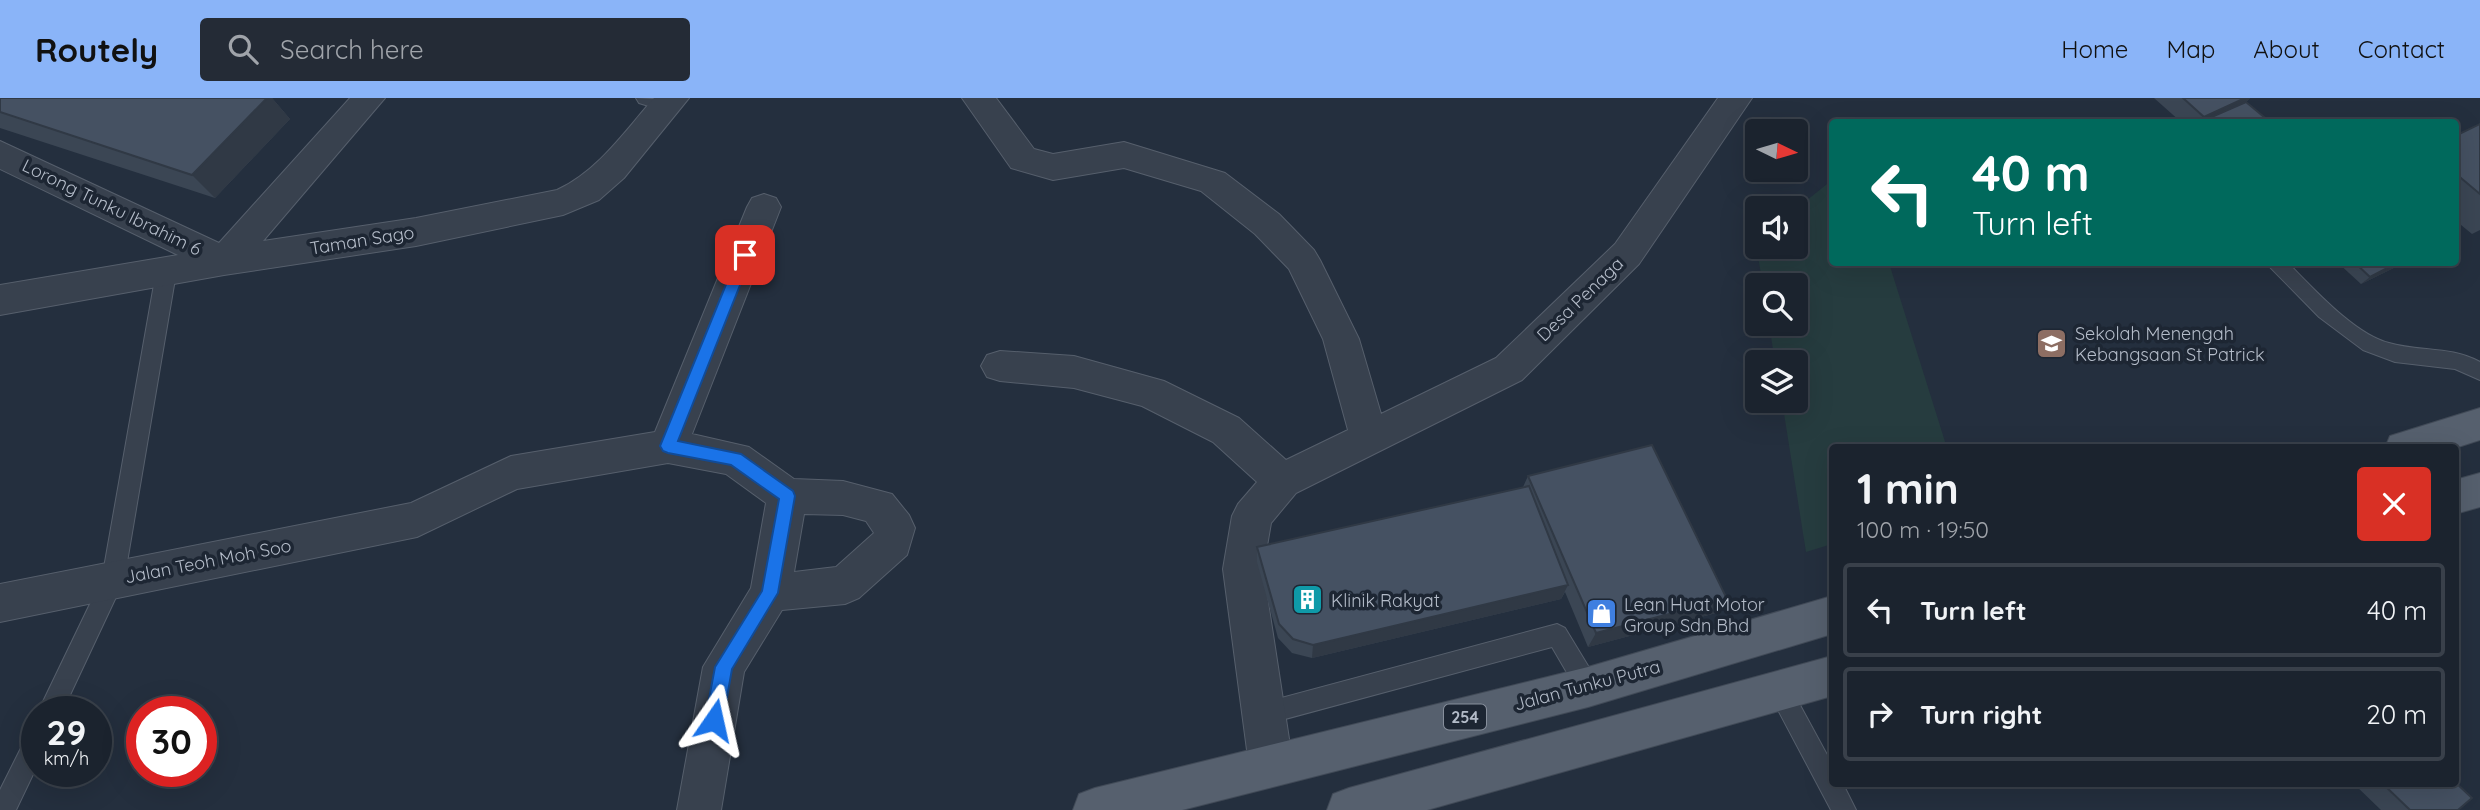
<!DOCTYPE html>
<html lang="en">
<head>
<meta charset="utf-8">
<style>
	body { margin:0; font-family:Quicksand,sans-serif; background:#242b36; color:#f1f3f6; height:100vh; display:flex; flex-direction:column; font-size:26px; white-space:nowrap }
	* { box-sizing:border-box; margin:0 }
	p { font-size:23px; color:#a0a4aa }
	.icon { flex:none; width:38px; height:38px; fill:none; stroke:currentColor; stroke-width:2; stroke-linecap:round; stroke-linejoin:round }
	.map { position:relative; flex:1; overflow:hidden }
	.sheet { position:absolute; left:1829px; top:346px; width:630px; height:343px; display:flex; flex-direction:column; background:#1b232e; border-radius:7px; box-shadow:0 7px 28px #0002,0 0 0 2px #39404a }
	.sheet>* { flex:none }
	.top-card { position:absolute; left:1829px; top:21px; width:630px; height:147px; border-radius:7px; box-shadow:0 7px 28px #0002,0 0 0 2px #39404a; background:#00695c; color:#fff; overflow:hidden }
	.needle { width:46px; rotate:95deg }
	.tools { position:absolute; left:1745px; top:21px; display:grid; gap:14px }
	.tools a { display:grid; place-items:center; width:63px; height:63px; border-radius:7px; background:#1b232e; box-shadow:0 7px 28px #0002,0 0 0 2px #39404a; font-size:35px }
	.speed { position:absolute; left:21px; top:598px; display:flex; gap:14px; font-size:35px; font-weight:700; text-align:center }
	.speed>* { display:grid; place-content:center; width:91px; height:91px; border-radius:50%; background:#1b232e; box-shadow:0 7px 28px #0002,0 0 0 2px #39404a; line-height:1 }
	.speed small { font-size:18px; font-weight:400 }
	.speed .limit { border:10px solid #d22; background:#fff; color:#111 }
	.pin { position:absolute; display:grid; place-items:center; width:60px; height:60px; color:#fff; margin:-30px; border-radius:14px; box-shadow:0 4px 10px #0006 }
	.me { position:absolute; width:77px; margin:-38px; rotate:11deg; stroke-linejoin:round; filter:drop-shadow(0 0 5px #0008) }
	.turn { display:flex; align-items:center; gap:24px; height:147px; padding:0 28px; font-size:32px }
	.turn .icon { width:91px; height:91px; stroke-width:2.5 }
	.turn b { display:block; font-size:49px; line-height:60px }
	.round { display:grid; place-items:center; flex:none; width:74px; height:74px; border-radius:7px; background:#242b36 }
	.overview { display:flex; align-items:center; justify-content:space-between; height:119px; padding:0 28px }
	h1 { font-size:42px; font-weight:700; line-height:52px }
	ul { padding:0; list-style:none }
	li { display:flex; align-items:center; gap:21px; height:94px; margin:0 14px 10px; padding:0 14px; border:4px solid #39404a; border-radius:7px }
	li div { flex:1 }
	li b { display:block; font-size:26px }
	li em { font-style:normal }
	header { display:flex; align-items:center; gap:42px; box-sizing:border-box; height:98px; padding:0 35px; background:#8ab4f8; color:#111 }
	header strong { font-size:33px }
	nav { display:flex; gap:38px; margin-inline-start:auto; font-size:24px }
	.search { width:490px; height:63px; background:#242b36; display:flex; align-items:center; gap:18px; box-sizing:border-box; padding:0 24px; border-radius:7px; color:#a0a4aa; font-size:26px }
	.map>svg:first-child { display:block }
</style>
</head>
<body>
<header>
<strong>Routely</strong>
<div class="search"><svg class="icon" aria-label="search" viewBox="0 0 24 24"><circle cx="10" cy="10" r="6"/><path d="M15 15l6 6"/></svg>Search here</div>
<nav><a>Home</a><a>Map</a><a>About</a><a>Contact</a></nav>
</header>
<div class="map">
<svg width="2480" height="712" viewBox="0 0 2480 712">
	<rect width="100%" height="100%" fill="#242f3e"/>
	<path fill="#263c3f" d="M1832,82V164L1889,165L1947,350H1832V446L1806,454L1782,303H1796V264H1775L1769,226H1796V187H1763L1755,142L1757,141V149H1796V111Z"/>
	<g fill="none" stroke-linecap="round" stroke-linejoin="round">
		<defs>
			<path id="service" d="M636,0L674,2L677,7L674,12L668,14L639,5Z
				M2265,164H2287C2313,190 2354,236 2389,245C2420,254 2451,248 2480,264V282L2455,271L2395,264L2363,252L2319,219Z
				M166,167L173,170L176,175L124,482L62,614H38L102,481L156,175L159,170Z
				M1557,526L1565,530L1596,581L1600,589L1596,597L1588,600L1580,597L1552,549L1263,627L1255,624L1251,616L1255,608L1263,605Z
				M1780,582L1788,585L1832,666V686H1843L1856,712H1831L1768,593L1772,585Z
				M37,631V668L16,712H0V692L29,634Z"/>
			<path id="minor" d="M350,0H385L263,143L416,120L557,92C598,73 625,33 654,0H689L624,80L599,102L563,117L416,148L224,177L0,217V187L178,157L0,71V43L219,145Z
				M962,0H996L1034,51L1053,56L1124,44L1225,75L1279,116L1314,152L1320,162L1359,241L1381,316L1496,260L1615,146L1718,0H1752L1639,166L1522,282L1296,395L1271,425L1263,471L1293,667L1286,682L1271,688L1256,682L1249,667L1223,471L1232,418L1238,406L1257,384L1213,344L1142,308L1074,290L1000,283L987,279L981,268L987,257L1000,253L1074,258L1164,283L1239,320L1286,362L1348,332L1323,241L1289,171L1255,136L1201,93L1124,70L1053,82L1011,70Z
				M764,96L776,100L781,109L692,336L749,349L794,381L843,383L892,396L909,417L915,430L907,457L859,500L845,506L782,512L744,574L721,712H677L703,569L751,490L766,405L726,376L668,365L517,391L417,439L0,524V486L411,405L511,358L655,334L747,109L752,100ZM804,416L843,417L866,423L874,435L836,469L794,474Z"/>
			<path id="primary" d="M2480,310V342L2455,350H2385L2390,338Z
				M2480,375V409L2455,416V382Z
				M1832,498V536L1588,609L1182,712H1073L1079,696L1095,690L1588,569Z
				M1832,558V598L1427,712H1327L1333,696L1349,690Z"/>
		</defs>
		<use href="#service" stroke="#565f6c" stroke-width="2"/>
		<use href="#minor" stroke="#565f6c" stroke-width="2"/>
		<use href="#primary" stroke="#414a57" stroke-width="2"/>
		<use href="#service" fill="#38414e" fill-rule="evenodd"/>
		<use href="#minor" fill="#38414e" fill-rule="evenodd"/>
		<use href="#primary" fill="#56606e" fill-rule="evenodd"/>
	</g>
	<path fill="#3b4654" d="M0,0H272L290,21L215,100L0,30Z
		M2154,0H2250L2246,4L2270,24H2181Z
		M2480,26V132L2472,136L2455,122V38Z
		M2337,164H2406L2361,186Z
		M1528,378L1727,501L1716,515L1588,549L1565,494L1561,501L1312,560L1292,555L1278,540L1257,464V449L1523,389Z
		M2354,686H2455L2458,712H2381Z"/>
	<path fill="#303945" d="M267,0H272L290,21L215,100L192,77Z
		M2245,0H2250L2239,12L2211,24H2199L2204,19Z
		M2399,164H2406L2361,186L2370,179Z
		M1568,487L1561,501L1312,560L1313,547Z
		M1727,501L1716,515L1588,549L1596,535Z"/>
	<path fill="#455162" stroke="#303945" stroke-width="2" d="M0,0H267L192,77L0,14Z
		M2183,0H2245L2204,19Z
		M2246,4L2270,24H2200Z
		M2480,26V96L2455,75V38Z
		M2354,164H2399L2370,179Z
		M1652,347L1727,501L1596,535L1528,378Z
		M1529,388L1568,487L1313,547L1293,541L1279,526L1257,449Z
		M2455,684L2472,700L2458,712H2410L2383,686H2455Z"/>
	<path fill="#1a73e8" stroke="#114b97" stroke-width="2" d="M745,151L752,157L678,343L741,356L793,393L795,398L778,495L732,571L723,622L720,628L714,630L708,628L705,622L715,569L762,493L779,401L731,367L668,355L663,353L660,348L738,157Z"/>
	<defs>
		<symbol id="school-square" viewBox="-11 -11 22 22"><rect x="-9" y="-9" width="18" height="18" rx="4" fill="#8d6e63" stroke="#1d2633"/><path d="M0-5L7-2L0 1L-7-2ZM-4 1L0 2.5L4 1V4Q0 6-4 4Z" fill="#fff"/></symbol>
		<symbol id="building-square" viewBox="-11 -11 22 22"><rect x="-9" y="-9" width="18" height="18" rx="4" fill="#0f9aa8" stroke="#1d2633"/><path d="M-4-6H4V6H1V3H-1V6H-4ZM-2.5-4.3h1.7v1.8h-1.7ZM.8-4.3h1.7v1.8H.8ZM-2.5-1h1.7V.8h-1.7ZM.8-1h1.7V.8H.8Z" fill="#fff"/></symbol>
		<symbol id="shop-square" viewBox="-11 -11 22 22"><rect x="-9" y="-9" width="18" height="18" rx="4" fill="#3f7fe0" stroke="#1d2633"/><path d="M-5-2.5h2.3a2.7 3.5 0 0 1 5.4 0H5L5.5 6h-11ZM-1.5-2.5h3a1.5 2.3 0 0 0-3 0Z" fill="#fff"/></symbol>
	</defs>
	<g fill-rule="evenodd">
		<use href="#school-square" x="2034" y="228" width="35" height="35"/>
		<use href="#building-square" x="1290" y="484" width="35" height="35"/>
		<use href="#shop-square" x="1584" y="498" width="35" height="35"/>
	</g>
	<g text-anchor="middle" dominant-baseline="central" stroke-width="7" stroke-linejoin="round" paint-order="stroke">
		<rect fill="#1d2633" stroke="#878f9c" stroke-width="2" x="1444" y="606.5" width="42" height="25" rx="5"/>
		<g font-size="16" font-weight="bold" fill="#b4bcc9">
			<text x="1465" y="619">254</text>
		</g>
		<g font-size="18" fill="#b4bcc9" stroke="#1d2633">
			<text transform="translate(112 109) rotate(26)">Lorong Tunku Ibrahim 6</text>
			<text transform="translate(362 142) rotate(-9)">Taman Sago</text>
			<text transform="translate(1580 201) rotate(-44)">Desa Penaga</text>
			<text transform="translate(208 463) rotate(-11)">Jalan Teoh Moh Soo</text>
			<text transform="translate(1587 587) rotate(-15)">Jalan Tunku Putra</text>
		</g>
		<g font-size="18" fill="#b4bcc9" stroke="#1d2633" text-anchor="start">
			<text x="2075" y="235">Sekolah Menengah<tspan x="2075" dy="21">Kebangsaan St Patrick</tspan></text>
			<text x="1331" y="502">Klinik Rakyat</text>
			<text x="1624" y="506">Lean Huat Motor<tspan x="1624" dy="21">Group Sdn Bhd</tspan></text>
		</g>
	</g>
</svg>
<div class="tools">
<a><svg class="needle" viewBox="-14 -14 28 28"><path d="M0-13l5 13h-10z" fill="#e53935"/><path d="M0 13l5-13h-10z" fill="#a0a4aa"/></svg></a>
<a><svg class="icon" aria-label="sound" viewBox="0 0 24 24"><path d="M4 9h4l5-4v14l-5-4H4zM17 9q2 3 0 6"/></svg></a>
<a><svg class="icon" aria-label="search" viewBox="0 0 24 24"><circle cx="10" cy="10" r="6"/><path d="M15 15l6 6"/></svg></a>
<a><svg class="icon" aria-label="layers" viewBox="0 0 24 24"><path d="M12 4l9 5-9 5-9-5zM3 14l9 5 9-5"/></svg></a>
</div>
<div class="speed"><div>29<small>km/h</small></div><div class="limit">30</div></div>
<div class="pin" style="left:745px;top:157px;background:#d93025"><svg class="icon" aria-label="arrive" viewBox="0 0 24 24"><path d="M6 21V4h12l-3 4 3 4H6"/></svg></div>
<svg class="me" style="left:714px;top:622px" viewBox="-20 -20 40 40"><path d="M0-17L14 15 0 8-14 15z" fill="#1a73e8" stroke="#fff" stroke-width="4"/></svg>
<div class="top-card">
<div class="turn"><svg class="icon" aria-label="left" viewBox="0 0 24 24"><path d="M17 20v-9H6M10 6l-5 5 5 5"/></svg><div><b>40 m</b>Turn left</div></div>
</div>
<section class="sheet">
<div class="overview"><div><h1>1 min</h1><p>100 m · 19:50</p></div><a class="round" style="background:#d93025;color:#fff"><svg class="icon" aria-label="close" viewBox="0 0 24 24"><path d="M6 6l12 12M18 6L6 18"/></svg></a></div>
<ul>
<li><svg class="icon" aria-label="left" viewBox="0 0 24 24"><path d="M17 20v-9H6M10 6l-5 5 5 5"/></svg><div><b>Turn left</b></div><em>40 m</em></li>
<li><svg class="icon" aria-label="right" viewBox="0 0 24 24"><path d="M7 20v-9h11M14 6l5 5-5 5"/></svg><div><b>Turn right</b></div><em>20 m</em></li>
</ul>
</section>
</div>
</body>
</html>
